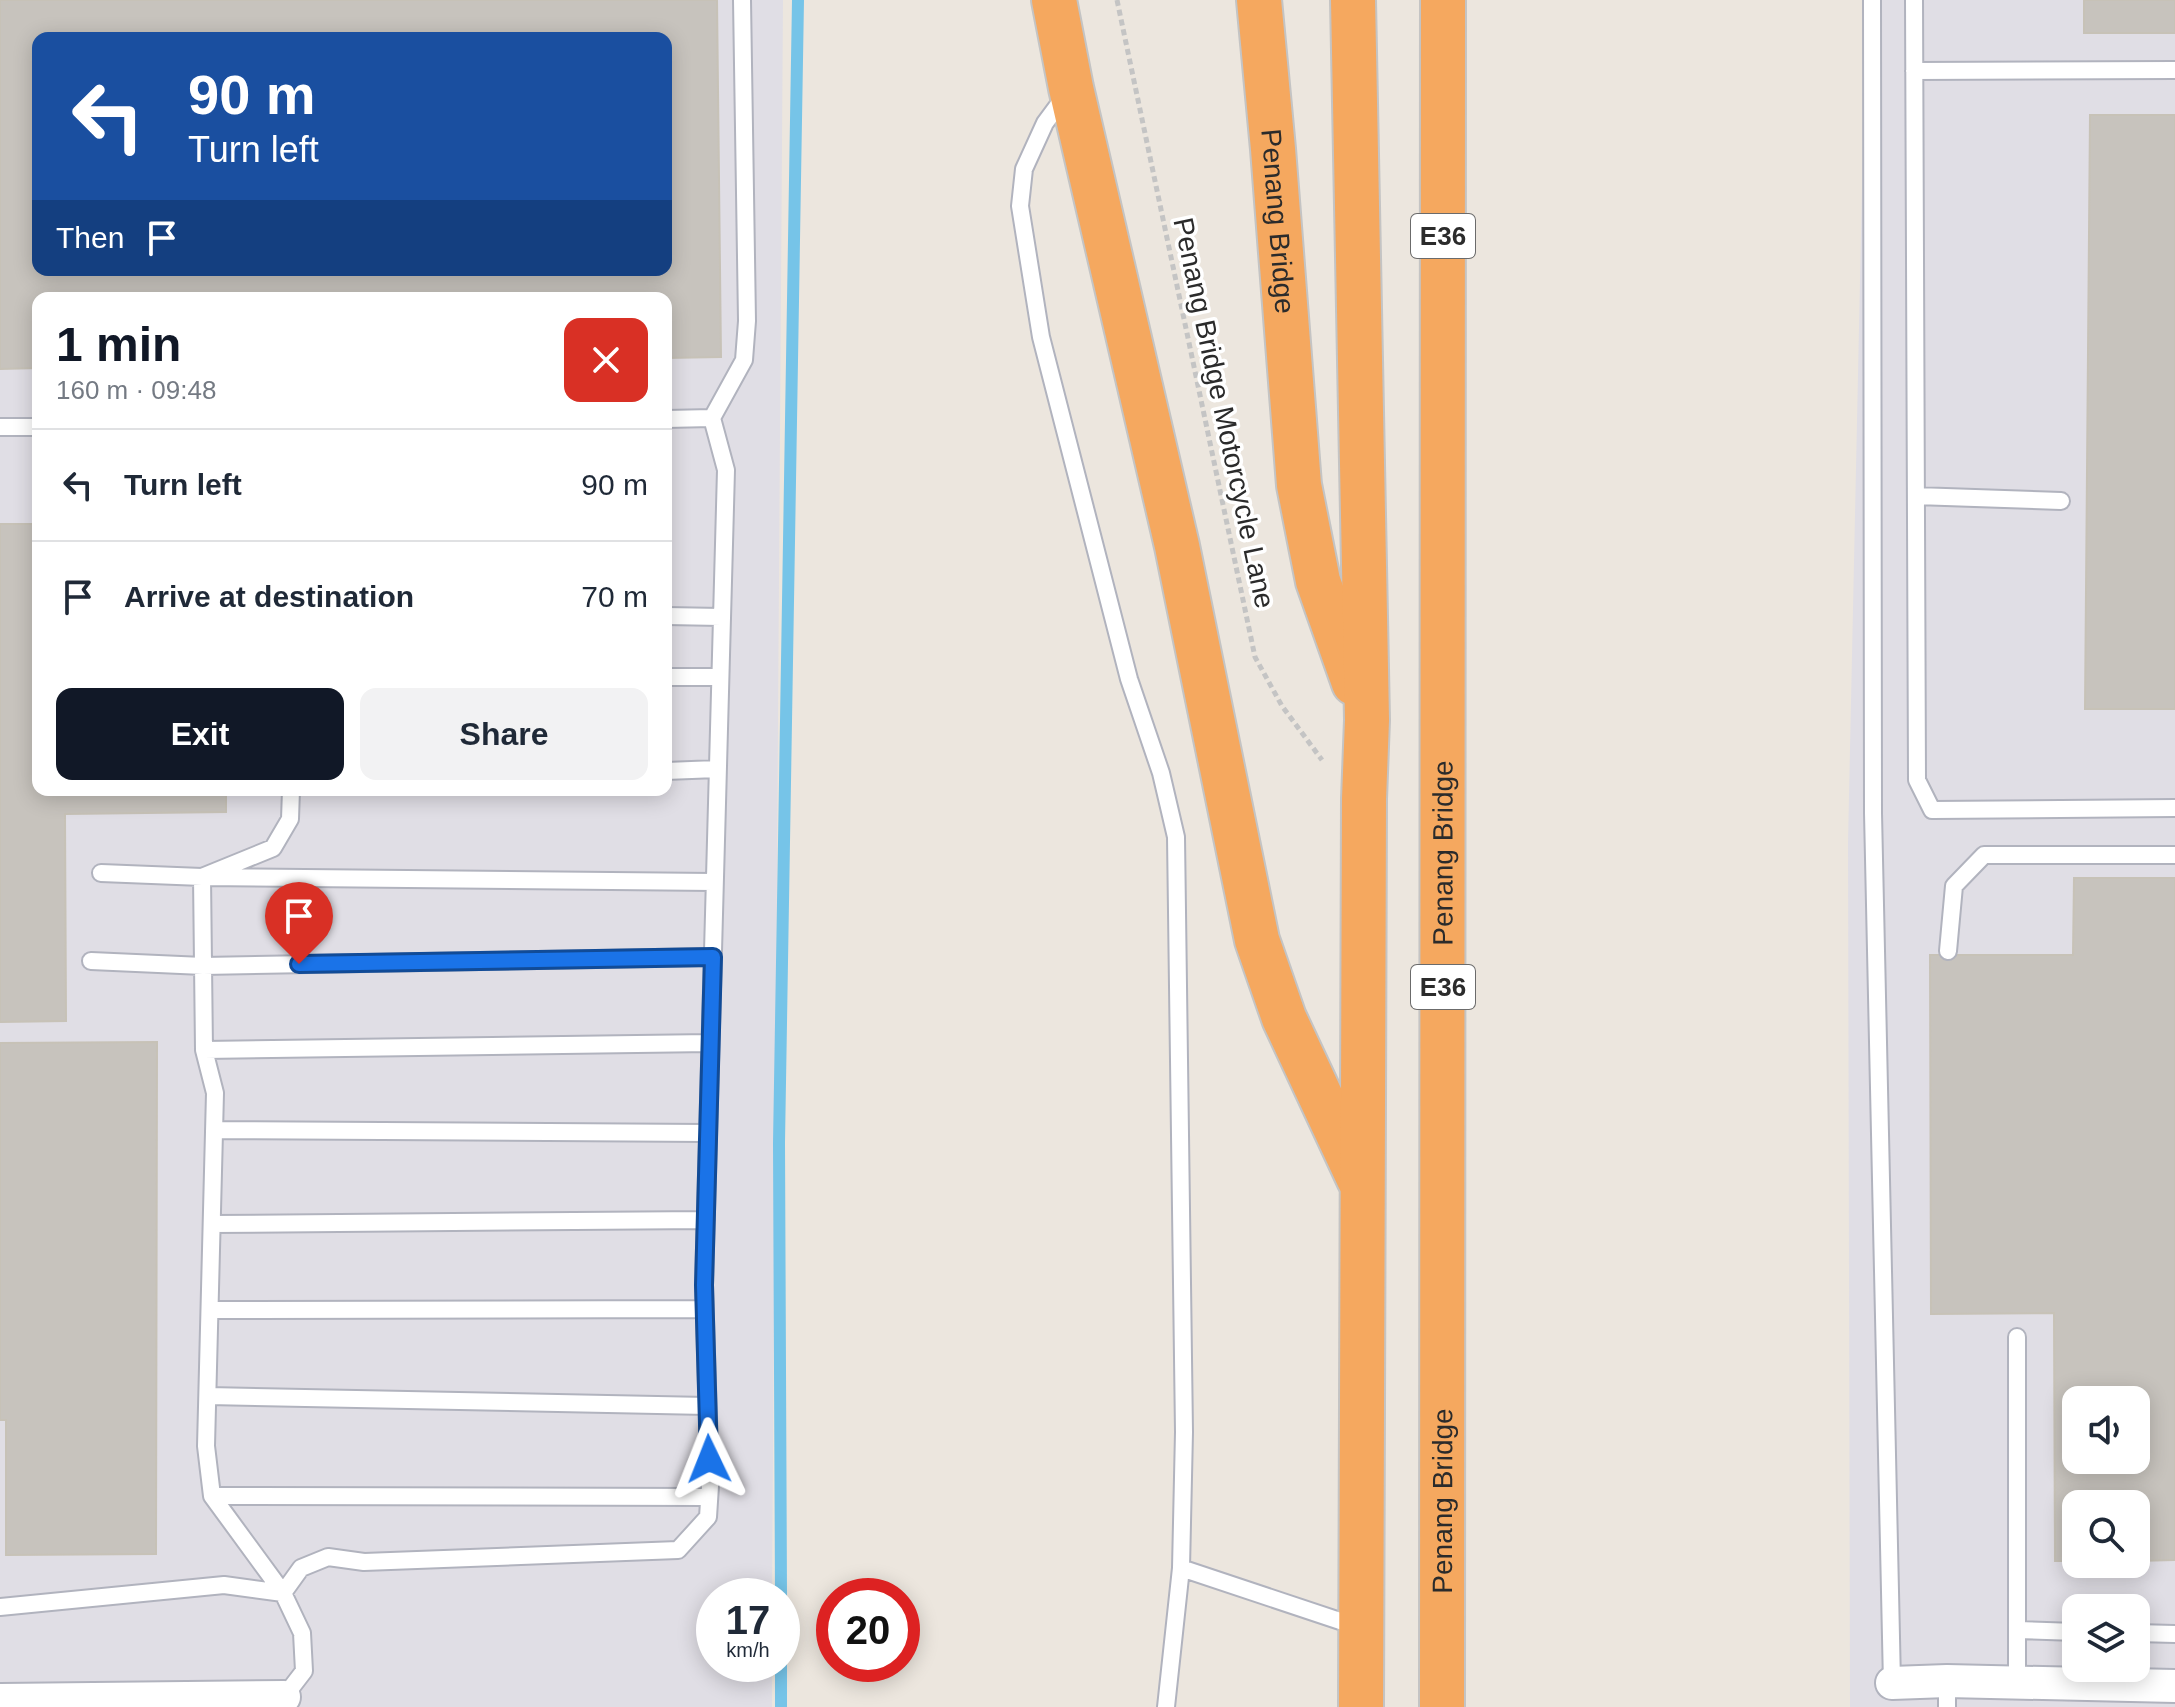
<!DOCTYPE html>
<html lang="en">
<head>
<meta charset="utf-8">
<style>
	body { margin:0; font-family:Arial,sans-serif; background:#f2f2f3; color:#1f2937; height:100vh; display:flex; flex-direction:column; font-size:30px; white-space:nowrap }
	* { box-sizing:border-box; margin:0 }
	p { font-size:26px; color:#747a83 }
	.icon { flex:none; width:44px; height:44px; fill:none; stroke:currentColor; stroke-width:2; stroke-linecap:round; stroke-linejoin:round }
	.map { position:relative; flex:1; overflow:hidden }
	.side { position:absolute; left:32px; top:292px; width:640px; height:504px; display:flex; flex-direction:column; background:#fff; border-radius:16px; box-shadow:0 4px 20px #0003 }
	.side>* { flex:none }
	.banner { position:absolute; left:32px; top:32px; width:640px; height:244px; border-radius:16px; box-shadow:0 4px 20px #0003; background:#1a4fa0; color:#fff; overflow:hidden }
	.controls { position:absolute; left:2062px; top:1386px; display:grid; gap:16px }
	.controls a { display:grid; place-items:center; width:88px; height:88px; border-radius:16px; background:#fff; box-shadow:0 4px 20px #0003; font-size:40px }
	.speed { position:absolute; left:696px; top:1578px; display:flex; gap:16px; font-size:40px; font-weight:700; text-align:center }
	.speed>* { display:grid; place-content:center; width:104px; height:104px; border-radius:50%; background:#fff; box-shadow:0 4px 20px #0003; line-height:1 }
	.speed small { font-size:20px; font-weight:400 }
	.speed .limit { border:12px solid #d22; background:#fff; color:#111 }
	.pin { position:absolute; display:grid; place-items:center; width:68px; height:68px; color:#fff; margin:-82px -34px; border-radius:50% 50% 50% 0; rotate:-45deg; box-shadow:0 0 8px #0007 }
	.pin .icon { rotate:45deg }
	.me { position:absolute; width:88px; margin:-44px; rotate:358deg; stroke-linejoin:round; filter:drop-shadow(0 0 6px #0008) }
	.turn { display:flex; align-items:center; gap:28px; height:168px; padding:0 24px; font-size:36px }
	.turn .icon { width:104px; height:104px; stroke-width:2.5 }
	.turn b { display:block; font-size:56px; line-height:68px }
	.then { display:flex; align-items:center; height:76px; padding:0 24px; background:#0003; gap:16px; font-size:30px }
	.round { display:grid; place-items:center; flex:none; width:84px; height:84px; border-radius:16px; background:#f2f2f3 }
	.overview { display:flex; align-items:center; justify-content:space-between; height:136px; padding:0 24px }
	h1 { font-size:48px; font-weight:700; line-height:60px; color:#111827 }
	.button { display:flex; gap:16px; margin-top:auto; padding:16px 24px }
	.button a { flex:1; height:92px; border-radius:16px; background:#111827; color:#fff; font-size:32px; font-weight:700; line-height:92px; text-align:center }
	.button a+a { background:#f2f2f3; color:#1f2937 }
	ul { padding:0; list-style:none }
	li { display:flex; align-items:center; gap:24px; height:112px; padding:0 24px; border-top:2px solid #e0e1e3 }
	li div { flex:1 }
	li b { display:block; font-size:30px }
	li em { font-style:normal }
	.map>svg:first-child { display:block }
</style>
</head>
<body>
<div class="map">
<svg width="2175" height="1707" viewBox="0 0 2175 1707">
	<rect width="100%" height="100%" fill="#ece6de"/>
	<path fill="#e0dee5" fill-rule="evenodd" d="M0,0H783L772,1596H714V1664H772V1707H0ZM38,38H666V270H38ZM38,298H666V790H38Z
		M1866,0H2175V1707H1850L1848,843ZM2076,1400H2136V1460H2076ZM2076,1504H2136V1564H2076ZM2076,1608H2136V1668H2076Z"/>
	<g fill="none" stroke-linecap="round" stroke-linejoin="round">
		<path stroke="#76c4e8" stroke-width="12" d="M781,1596L779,1143L798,0
			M781,1664V1707"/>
	</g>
	<path fill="#c7c3bd" stroke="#c7c2b7" stroke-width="2" fill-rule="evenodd" d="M0,0H717L721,357L666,358V298H38V368L0,369ZM38,38H666V270H38Z
		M2084,0H2175V33H2084Z
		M2090,115H2175V709H2085Z
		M0,524H38V790H226V812L65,814L66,1021L0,1022Z
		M2074,878H2175V1560L2136,1561V1504H2076V1561H2055L2054,1313L1931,1314L1930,955H2073ZM2076,1400H2136V1460H2076Z
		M157,1042L156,1554L6,1555V1420H0V1043Z"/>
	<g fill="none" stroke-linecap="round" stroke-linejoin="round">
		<defs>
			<path id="service" d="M1872,0L1873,813L1892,1683
				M1914,0L1917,780L1932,810L2175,808
				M1914,71L2175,70
				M1065,96L1045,123L1024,169L1020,206L1041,337L1129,679L1161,773L1176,837L1184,1432L1181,1568L1166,1707
				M712,418L744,360L747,321L742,0
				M0,427H38
				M1916,496L2061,501
				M666,616L721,617
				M666,677H720
				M666,771L717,769
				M291,790L290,819L273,848L202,877L204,1050L215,1093L206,1446L212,1496L283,1593L301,1568L328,1557L364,1562L678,1550L708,1517L710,1486L704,1285L726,470L712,418L666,419
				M101,873L202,877L714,882
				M1948,951L1954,886L1984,855H2175
				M91,961L203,966L713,957
				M204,1050L710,1043
				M214,1130L708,1133
				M212,1224L706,1220
				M210,1310L704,1309
				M208,1396L707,1406
				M212,1496L709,1497
				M1181,1568L1358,1627
				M0,1607L224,1585L283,1593L302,1633L304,1671L284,1697
				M2017,1630L2076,1632
				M2136,1633L2175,1634
				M2017,1682V1337
				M1947,1707V1681"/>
			<path id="minor" d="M1892,1683L1947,1681L2175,1686
				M0,1700L284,1697"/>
			<g id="motorway">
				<path d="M1054,0L1071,88L1177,546L1257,940L1284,1018L1359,1179"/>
				<path id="s1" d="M1259,0L1273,149L1299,485L1318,581L1354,683"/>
				<path d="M1353,0L1367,720L1364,799L1361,1707"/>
				<path id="s2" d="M1442,1707L1443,0"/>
			</g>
		</defs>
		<use href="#service" stroke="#b1b3be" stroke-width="20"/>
		<use href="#minor" stroke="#b1b3be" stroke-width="36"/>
		<use href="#motorway" stroke="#c4c4c4" stroke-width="48"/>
		<path stroke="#c4c4c4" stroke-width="5" stroke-dasharray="6 4" stroke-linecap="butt" d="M1117,0L1255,657L1282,706L1322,760"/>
		<use href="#service" stroke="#fff" stroke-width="16"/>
		<use href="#minor" stroke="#fff" stroke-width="32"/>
		<use href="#motorway" stroke="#f5a85f" stroke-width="44"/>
	</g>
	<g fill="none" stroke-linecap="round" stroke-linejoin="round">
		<defs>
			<path id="route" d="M299,964L713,957L704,1285L709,1459"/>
		</defs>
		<use href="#route" stroke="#114b97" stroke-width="20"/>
		<use href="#route" stroke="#1a73e8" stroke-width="14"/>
	</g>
	<g text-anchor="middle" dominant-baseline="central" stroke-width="7" stroke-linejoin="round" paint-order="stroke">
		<g fill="#fff" stroke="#6b6b6b" stroke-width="2">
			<rect x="1411" y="214" width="64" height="44" rx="6"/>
			<rect x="1411" y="965" width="64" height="44" rx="6"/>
		</g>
		<g font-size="26" font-weight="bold" fill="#2b2b2b">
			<text x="1443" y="236">E36</text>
			<text x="1443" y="987">E36</text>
		</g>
		<g font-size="28" fill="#2b2b2b" stroke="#fff">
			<text stroke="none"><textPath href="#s1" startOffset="222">Penang Bridge</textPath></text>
			<text transform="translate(1224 413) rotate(78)">Penang Bridge Motorcycle Lane</text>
			<text stroke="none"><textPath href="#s2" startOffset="854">Penang Bridge</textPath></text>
			<text stroke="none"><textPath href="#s2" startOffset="206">Penang Bridge</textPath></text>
		</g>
	</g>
</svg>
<div class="controls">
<a><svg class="icon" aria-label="sound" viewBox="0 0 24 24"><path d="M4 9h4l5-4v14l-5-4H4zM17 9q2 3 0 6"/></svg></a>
<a><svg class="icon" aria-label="search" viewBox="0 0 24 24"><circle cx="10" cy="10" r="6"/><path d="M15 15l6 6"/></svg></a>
<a><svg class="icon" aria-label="layers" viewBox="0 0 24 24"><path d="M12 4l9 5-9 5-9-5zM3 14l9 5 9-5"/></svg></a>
</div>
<div class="speed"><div>17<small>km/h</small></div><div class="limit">20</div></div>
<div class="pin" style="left:299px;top:964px;background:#d93025"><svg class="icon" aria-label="arrive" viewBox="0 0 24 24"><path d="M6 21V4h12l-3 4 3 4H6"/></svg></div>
<svg class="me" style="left:709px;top:1459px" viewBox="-20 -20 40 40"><path d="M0-17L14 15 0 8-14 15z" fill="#1a73e8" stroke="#fff" stroke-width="4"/></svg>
<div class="banner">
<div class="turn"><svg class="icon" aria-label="left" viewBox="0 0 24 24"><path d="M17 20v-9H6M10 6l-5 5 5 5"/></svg><div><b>90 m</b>Turn left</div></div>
<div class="then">Then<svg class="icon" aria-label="arrive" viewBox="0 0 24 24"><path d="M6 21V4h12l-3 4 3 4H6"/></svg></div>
</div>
<section class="side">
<div class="overview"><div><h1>1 min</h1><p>160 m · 09:48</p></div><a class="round" style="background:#d93025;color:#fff"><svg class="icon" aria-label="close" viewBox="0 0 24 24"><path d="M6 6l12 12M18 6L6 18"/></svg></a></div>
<ul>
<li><svg class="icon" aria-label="left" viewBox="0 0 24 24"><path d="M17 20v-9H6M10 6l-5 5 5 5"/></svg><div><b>Turn left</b></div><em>90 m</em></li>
<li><svg class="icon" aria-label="arrive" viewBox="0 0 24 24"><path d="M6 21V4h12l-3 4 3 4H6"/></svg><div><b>Arrive at destination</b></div><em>70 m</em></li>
</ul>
<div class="button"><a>Exit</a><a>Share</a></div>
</section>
</div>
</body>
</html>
